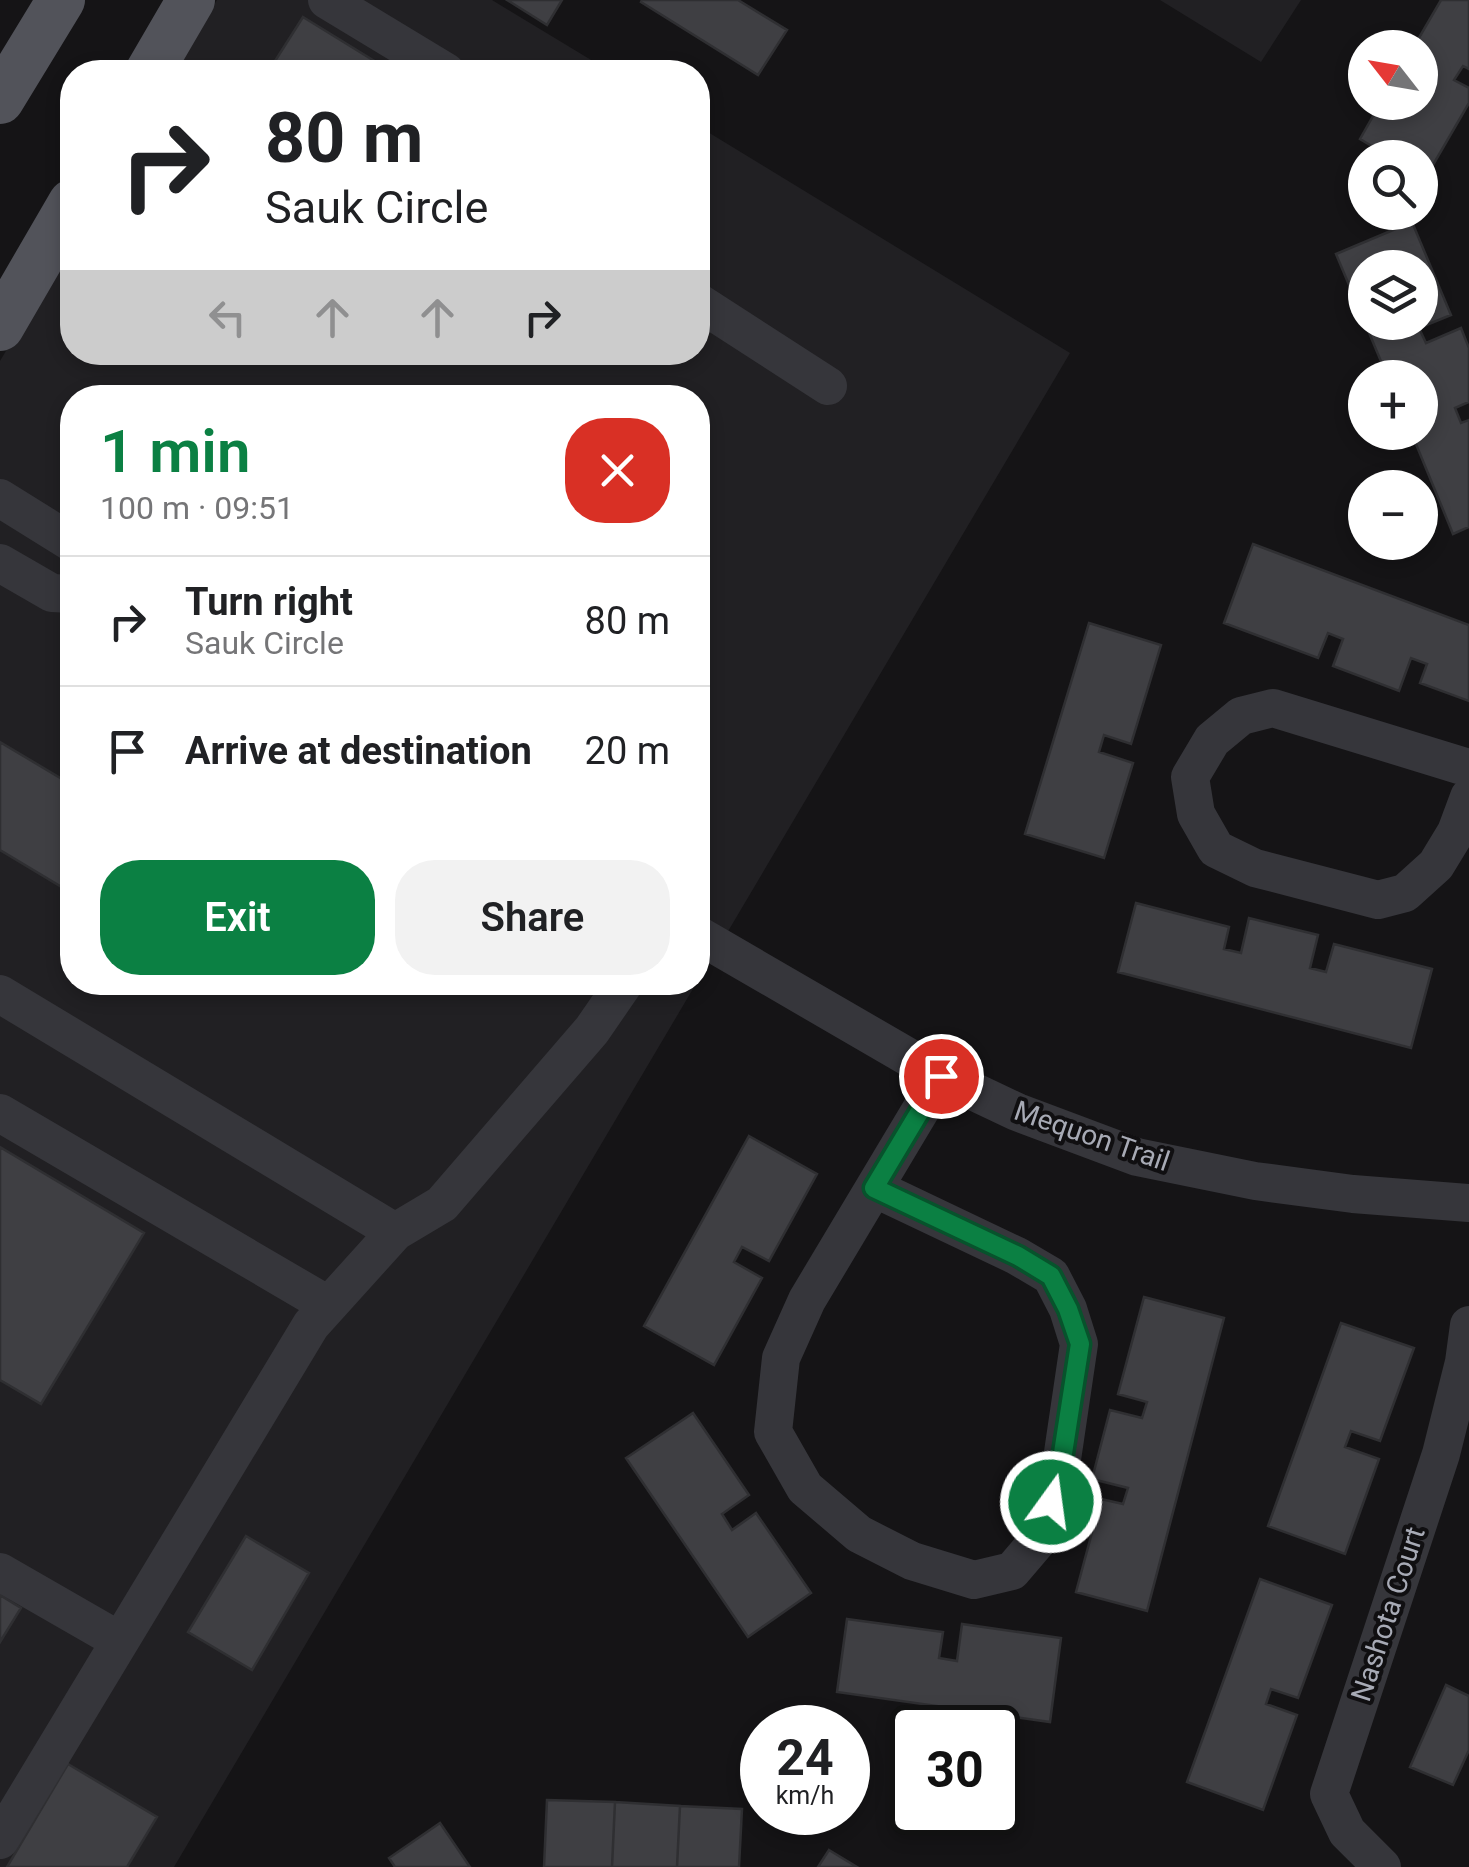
<!DOCTYPE html>
<html lang="en">
<head>
<meta charset="utf-8">
<style>
	body { margin:0; font-family:Roboto,sans-serif; background:#f2f2f2; color:#202124; height:100vh; display:flex; flex-direction:column; font-size:38px; white-space:nowrap }
	* { box-sizing:border-box; margin:0 }
	p { font-size:32px; color:#757577 }
	.icon { flex:none; width:55px; height:55px; fill:none; stroke:currentColor; stroke-width:2; stroke-linecap:round; stroke-linejoin:round }
	.map { position:relative; flex:1; overflow:hidden }
	.side { position:absolute; left:60px; top:385px; width:650px; height:610px; display:flex; flex-direction:column; background:#fff; border-radius:40px; box-shadow:0 5px 15px #0003 }
	.side>* { flex:none }
	.guide { position:absolute; left:60px; top:60px; width:650px; height:305px; border-radius:40px; box-shadow:0 5px 15px #0003; background:#fff; color:#202124; overflow:hidden }
	.needle { width:65px; rotate:301deg }
	.controls { position:absolute; left:1348px; top:30px; display:grid; gap:20px }
	.controls a { display:grid; place-items:center; width:90px; height:90px; border-radius:50%; background:#fff; box-shadow:0 5px 15px #0003; font-size:50px }
	.speed { position:absolute; left:740px; top:1705px; display:flex; gap:20px; font-size:50px; font-weight:700; text-align:center }
	.speed>* { display:grid; place-content:center; width:130px; height:130px; border-radius:50%; background:#fff; box-shadow:0 5px 15px #0003; line-height:1 }
	.speed small { font-size:25px; font-weight:400 }
	.speed .limit { border:5px solid #111; border-radius:15px; background:#fff; color:#111 }
	.pin { position:absolute; display:grid; place-items:center; width:85px; height:85px; color:#fff; margin:-42px; border:5px solid #fff; border-radius:50%; box-shadow:0 2px 10px #0007 }
	.me { position:absolute; width:110px; margin:-55px; rotate:14deg; stroke-linejoin:round; filter:drop-shadow(0 0 8px #0008) }
	.turn { display:flex; align-items:center; gap:35px; height:210px; padding:0 40px; font-size:45px }
	.turn .icon { width:130px; height:130px; stroke-width:2.5 }
	.turn b { display:block; font-size:70px; line-height:85px }
	.lanes { display:flex; align-items:center; height:95px; padding:0 40px; background:#0003; justify-content:center; gap:50px; direction:ltr }
	.lanes .off { opacity:.35 }
	.round { display:grid; place-items:center; flex:none; width:105px; height:105px; border-radius:40px; background:#f2f2f2 }
	.head { display:flex; align-items:center; justify-content:space-between; height:170px; padding:0 40px }
	h1 { font-size:60px; font-weight:600; line-height:75px; color:#0b8043 }
	.button { display:flex; gap:20px; margin-top:auto; padding:20px 40px }
	.button a { flex:1; height:115px; border-radius:40px; background:#0b8043; color:#fff; font-size:40px; font-weight:600; line-height:115px; text-align:center }
	.button a+a { background:#f2f2f2; color:#202124 }
	ul { padding:0; list-style:none }
	li { display:flex; align-items:center; gap:30px; height:130px; padding:0 40px; border-top:2px solid #e0e0e0 }
	li div { flex:1 }
	li b { display:block; font-size:38px }
	li em { font-style:normal }
	.map>svg:first-child { display:block }
</style>
</head>
<body>
<div class="map">
<svg width="1469" height="1867" viewBox="0 0 1469 1867">
	<rect width="100%" height="100%" fill="#151416"/>
	<path fill="#212023" d="M217,0H492L611,72H173Z
		M1160,0H1301L1261,62Z
		M698,126L1070,353L698,982V398H72V982H697L174,1867H0V361L72,240V352H698Z"/>
	<path fill="#3f3f43" stroke="#2f2f32" stroke-width="2.5" fill-rule="evenodd" d="M507,0H562L547,25Z
		M642,0H738L787,30L758,75L641,2Z
		M1441,0H1469V69L1463,66L1454,80L1469,88V103L1426,177L1420,174V158H1392L1360,139L1381,102H1420V48H1413Z
		M303,17L389,70L387,72H268Z
		M1412,222L1451,315L1419,328L1426,343L1461,328L1469,348V402L1455,408L1461,423L1469,420V527L1453,534L1411,432H1420V378H1388L1336,254ZM1365,268H1420V322H1365Z
		M1253,544L1469,625V701L1420,683L1427,664L1411,658L1399,691L1333,666L1343,639L1328,633L1318,658L1224,623Z
		M1089,623L1161,645L1131,744L1104,735L1099,752L1133,763L1104,858L1025,834Z
		M0,742L72,785V889L70,892L0,850Z
		M1136,903L1229,927L1224,949L1241,953L1249,918L1318,935L1310,968L1326,972L1334,944L1432,969L1411,1048L1118,972Z
		M749,1136L817,1174L769,1261L742,1247L734,1262L762,1278L714,1365L644,1326Z
		M0,1147L144,1233L41,1404L0,1380Z
		M1144,1297L1224,1318L1147,1611L1076,1592L1101,1499L1123,1504L1128,1488L1092,1479L1110,1410L1142,1418L1147,1402L1118,1394Z
		M1341,1323L1414,1348L1380,1441L1351,1431L1345,1447L1379,1459L1345,1554L1268,1526Z
		M693,1413L749,1495L722,1514L732,1530L756,1513L811,1593L748,1637L626,1458Z
		M246,1536L309,1573L252,1670L188,1632Z
		M1260,1579L1332,1605L1298,1698L1271,1689L1266,1704L1297,1715L1263,1810L1187,1782Z
		M0,1595L21,1608L0,1642Z
		M847,1619L943,1632L939,1658L957,1661L962,1624L1061,1638L1050,1722L837,1692Z
		M1446,1685L1469,1696V1750L1453,1785L1410,1767Z
		M68,1764L157,1817L127,1867H7Z
		M547,1800L615,1802L612,1867H544Z
		M615,1802L680,1806L677,1867H612Z
		M680,1806L742,1809L739,1867H677Z
		M440,1823L470,1867H395L389,1858Z
		M829,1850L857,1867H818Z"/>
	<g fill="none" stroke-linecap="round" stroke-linejoin="round">
		<path stroke="#36363b" stroke-width="38" d="M327,0L446,72
			M698,302L828,386
			M0,498L72,543
			M0,563L52,593L72,594
			M1469,768L1273,708L1241,716L1212,740L1190,777L1196,814L1216,849L1255,868L1378,900L1405,893L1436,865L1456,832L1469,797
			M698,935L941,1076L1017,1112L1137,1157L1255,1181L1353,1194L1469,1203
			M0,994L395,1232L442,1204L592,1030L625,982
			M0,1113L328,1305
			M874,1188L1017,1256L1051,1276L1068,1309L1079,1344L1061,1466L1041,1537L1012,1571L974,1580L912,1561L859,1534L805,1488L773,1432L781,1358L807,1300L941,1076
			M0,1572L120,1641
			M0,1840L311,1325L395,1232
			M1382,1867L1347,1832L1329,1794L1441,1454L1464,1362L1469,1325"/>
		<path stroke="#52535a" stroke-width="48" d="M149,72L191,0
			M0,100L61,0
			M0,327L72,203"/>
	</g>
	<g fill="none" stroke-linecap="round" stroke-linejoin="round">
		<defs>
			<path id="route" d="M941,1076L874,1188L1018,1256L1051,1276L1068,1309L1080,1344L1061,1466L1051,1502"/>
		</defs>
		<use href="#route" stroke="#07532c" stroke-width="25"/>
		<use href="#route" stroke="#0b8043" stroke-width="18"/>
	</g>
	<g text-anchor="middle" dominant-baseline="central" stroke-width="8" stroke-linejoin="round" paint-order="stroke">
		<g font-size="28" fill="#a7aab5" stroke="#100f11">
			<text transform="translate(1092 1136) rotate(19)">Mequon Trail</text>
			<text transform="translate(1388 1614) rotate(-72)">Nashota Court</text>
		</g>
	</g>
</svg>
<div class="controls">
<a><svg class="needle" viewBox="-14 -14 28 28"><path d="M0-13l5 13h-10z" fill="#e53935"/><path d="M0 13l5-13h-10z" fill="#757577"/></svg></a>
<a><svg class="icon" aria-label="search" viewBox="0 0 24 24"><circle cx="10" cy="10" r="6"/><path d="M15 15l6 6"/></svg></a>
<a><svg class="icon" aria-label="layers" viewBox="0 0 24 24"><path d="M12 4l9 5-9 5-9-5zM3 14l9 5 9-5"/></svg></a>
<a>+</a>
<a>−</a>
</div>
<div class="speed"><div>24<small>km/h</small></div><div class="limit">30</div></div>
<div class="pin" style="left:941px;top:1076px;background:#d93025"><svg class="icon" aria-label="arrive" viewBox="0 0 24 24"><path d="M6 21V4h12l-3 4 3 4H6"/></svg></div>
<svg class="me" style="left:1051px;top:1502px" viewBox="-20 -20 40 40"><circle r="17" fill="#0b8043" stroke="#fff" stroke-width="3"/><path d="M0-11L8 9 0 5-8 9z" fill="#fff"/></svg>
<div class="guide">
<div class="turn"><svg class="icon" aria-label="right" viewBox="0 0 24 24"><path d="M7 20v-9h11M14 6l5 5-5 5"/></svg><div><b>80 m</b>Sauk Circle</div></div>
<div class="lanes"><svg class="icon off" aria-label="left" viewBox="0 0 24 24"><path d="M17 20v-9H6M10 6l-5 5 5 5"/></svg><svg class="icon off" aria-label="ahead" viewBox="0 0 24 24"><path d="M12 20V5M6 11l6-6 6 6"/></svg><svg class="icon off" aria-label="ahead" viewBox="0 0 24 24"><path d="M12 20V5M6 11l6-6 6 6"/></svg><svg class="icon" aria-label="right" viewBox="0 0 24 24"><path d="M7 20v-9h11M14 6l5 5-5 5"/></svg></div>
</div>
<section class="side">
<div class="head"><div><h1>1 min</h1><p>100 m · 09:51</p></div><a class="round" style="background:#d93025;color:#fff"><svg class="icon" aria-label="close" viewBox="0 0 24 24"><path d="M6 6l12 12M18 6L6 18"/></svg></a></div>
<ul>
<li><svg class="icon" aria-label="right" viewBox="0 0 24 24"><path d="M7 20v-9h11M14 6l5 5-5 5"/></svg><div><b>Turn right</b><p>Sauk Circle</p></div><em>80 m</em></li>
<li><svg class="icon" aria-label="arrive" viewBox="0 0 24 24"><path d="M6 21V4h12l-3 4 3 4H6"/></svg><div><b>Arrive at destination</b></div><em>20 m</em></li>
</ul>
<div class="button"><a>Exit</a><a>Share</a></div>
</section>
</div>
</body>
</html>
